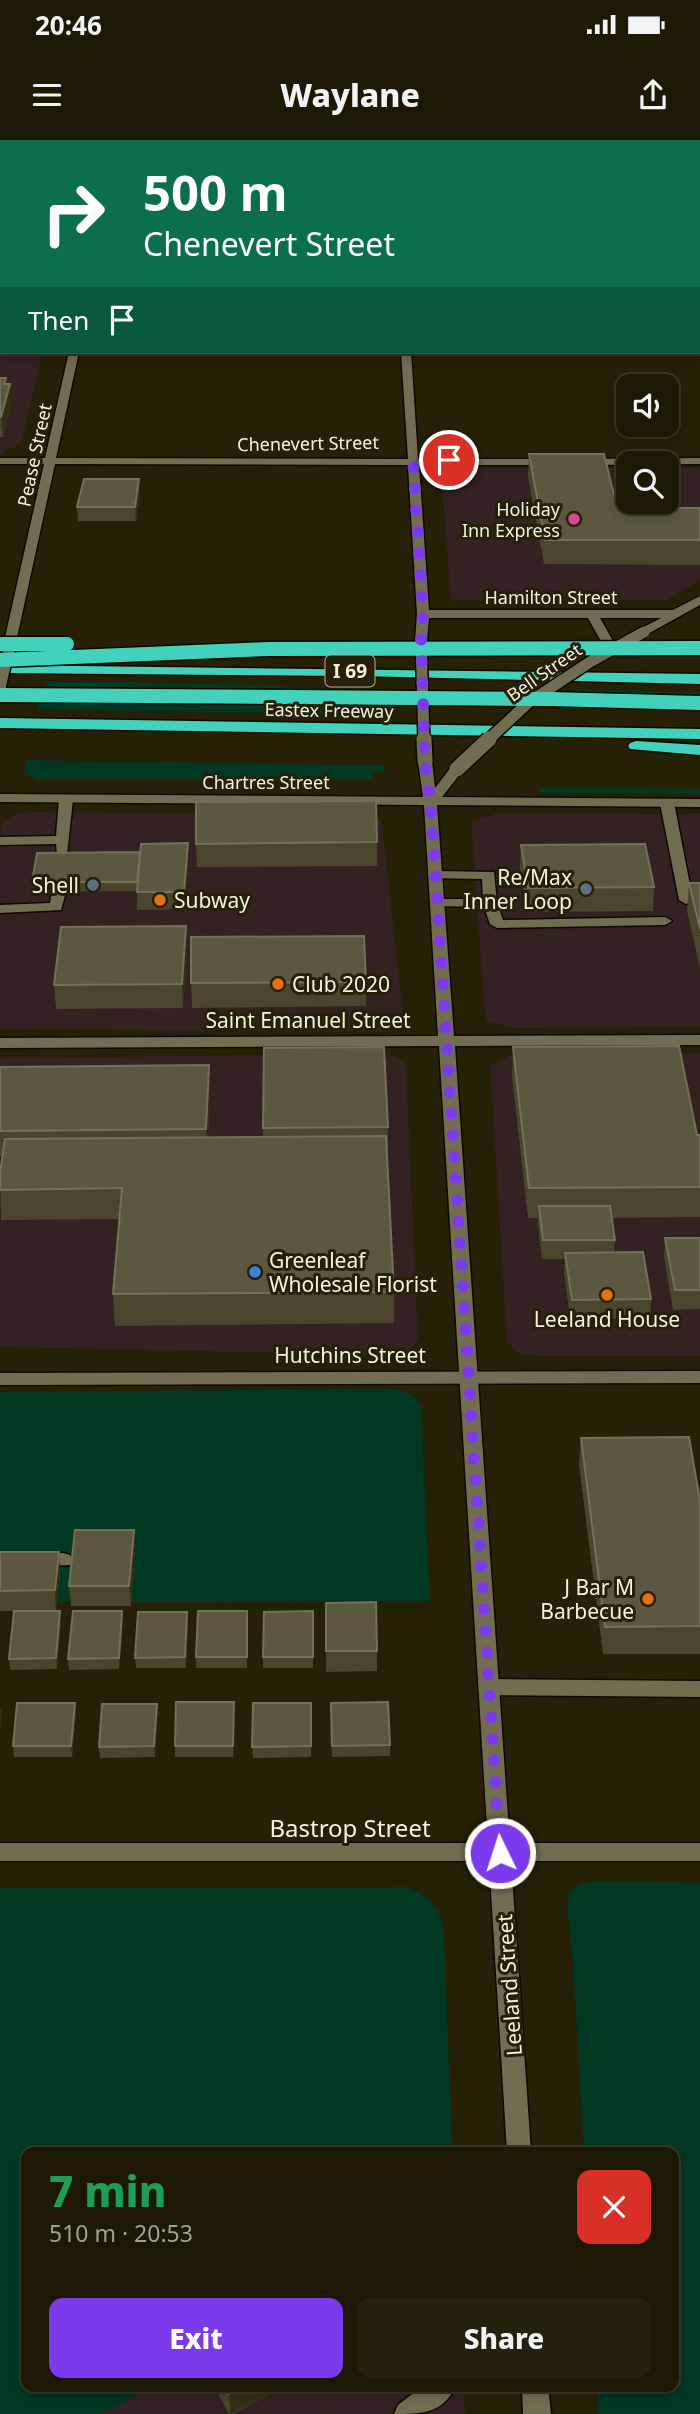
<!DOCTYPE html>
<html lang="en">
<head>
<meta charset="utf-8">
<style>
	body { margin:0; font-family:"Noto Sans",sans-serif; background:#25210e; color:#f1f3f6; height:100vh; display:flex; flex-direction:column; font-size:26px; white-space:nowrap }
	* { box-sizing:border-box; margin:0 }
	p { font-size:23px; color:#a0a09a }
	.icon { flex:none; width:38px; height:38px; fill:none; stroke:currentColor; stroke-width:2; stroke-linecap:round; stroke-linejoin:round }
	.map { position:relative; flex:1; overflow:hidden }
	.sheet { position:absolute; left:21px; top:2007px; width:658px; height:245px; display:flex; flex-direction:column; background:#1c1804; border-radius:14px; box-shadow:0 4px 10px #0003,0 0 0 2px #3a3726 }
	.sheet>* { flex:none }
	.hud { position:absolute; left:0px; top:0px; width:700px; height:214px; box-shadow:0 4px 10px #0003,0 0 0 2px #3a3726; background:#0b6e4f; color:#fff; overflow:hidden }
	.buttons { position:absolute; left:616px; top:234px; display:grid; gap:14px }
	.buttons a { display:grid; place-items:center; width:63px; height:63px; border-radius:14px; background:#1c1804; box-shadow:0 4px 10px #0003,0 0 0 2px #3a3726; font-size:35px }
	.pin { position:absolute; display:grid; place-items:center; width:60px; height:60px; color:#fff; margin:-30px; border:4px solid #fff; border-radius:50%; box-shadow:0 2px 7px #0007 }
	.me { position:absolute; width:77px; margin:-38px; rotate:356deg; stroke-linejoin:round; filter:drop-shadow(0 0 5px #0008) }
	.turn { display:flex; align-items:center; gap:24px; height:147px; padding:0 28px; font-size:32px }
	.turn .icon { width:91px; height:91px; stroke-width:2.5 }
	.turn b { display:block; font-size:49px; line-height:60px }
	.then { display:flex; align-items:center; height:66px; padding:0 28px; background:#0003; gap:14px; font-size:26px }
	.round { display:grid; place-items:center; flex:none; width:74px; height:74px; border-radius:14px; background:#25210e }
	.head { display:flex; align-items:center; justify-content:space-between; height:119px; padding:0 28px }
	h1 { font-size:42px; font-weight:800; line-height:52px; color:#1e9e55 }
	.cta { display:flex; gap:14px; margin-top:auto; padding:14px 28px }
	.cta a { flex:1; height:80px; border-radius:14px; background:#7c3aed; color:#fff; font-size:28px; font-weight:800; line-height:80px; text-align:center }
	.cta a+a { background:#25210e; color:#f1f3f6 }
	.status { display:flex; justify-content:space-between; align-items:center; height:49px; padding:0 35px; background:#1c1804; direction:ltr }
	.status svg { height:19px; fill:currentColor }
	header { display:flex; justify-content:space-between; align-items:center; height:91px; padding:0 28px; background:#1c1804; font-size:32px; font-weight:800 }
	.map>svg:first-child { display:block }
</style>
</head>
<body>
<div class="status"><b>20:46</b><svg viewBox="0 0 49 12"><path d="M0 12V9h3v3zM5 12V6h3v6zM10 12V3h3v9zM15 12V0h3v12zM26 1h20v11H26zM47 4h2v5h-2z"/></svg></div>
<header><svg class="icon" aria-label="menu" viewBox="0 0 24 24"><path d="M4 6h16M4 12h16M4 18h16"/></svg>Waylane<svg class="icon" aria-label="share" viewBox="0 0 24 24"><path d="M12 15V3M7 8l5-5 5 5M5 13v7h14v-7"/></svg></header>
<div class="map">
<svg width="700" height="2274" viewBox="0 0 700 2274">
	<rect width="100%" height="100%" fill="#252006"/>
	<path fill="#342121" d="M0,208L2,212H40L41,219L22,300L14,308L5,309L3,315H0Z
		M449,327L628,328V362H667V328H700V440L667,460H451L441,332Z
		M32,672L357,675L377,678L382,682L404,884L399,890L389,892L0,889V697L3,682L19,673Z
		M495,674H700V887L514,888L488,881L485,876L471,681Z
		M700,913V1216H540L519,1213L507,1202L490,926L514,914Z
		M374,914L390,915L401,919L406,925L418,1199L411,1210L397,1215L0,1207V918Z
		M153,2247H463L465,2274H101Z"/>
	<path fill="#003822" d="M45,541L260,545L346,551L48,547Z
		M575,549L700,552V557L569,554Z
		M39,562L384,565L385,575L37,569Z
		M25,620L386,626L385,632H373L374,640H39L27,634Z
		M541,647L700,649V654L541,653Z
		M386,1249C403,1250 413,1250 421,1267L430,1461L0,1462V1252Z
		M608,1741L700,1743V2274H598L597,2247H674V2012H584L573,1823L567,1765L569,1752L583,1743Z
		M409,1747C427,1757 438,1765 444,1786L452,2012H26V2247H153L101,2274H0V1748Z"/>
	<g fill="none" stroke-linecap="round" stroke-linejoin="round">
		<defs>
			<path id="lane" d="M66,655L73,659L67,715H57L56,704L0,705V697L56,696L59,659Z
				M667,659L674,663L693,760L686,764L679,760L660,663Z
				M435,731L494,732L497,763L503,780L665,777L672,781L665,785L497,788L490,784L484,767L432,766L430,763L432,760L437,759H483L482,739L430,738L428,735Z
				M59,748L66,752L61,770L0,773V765L50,763L52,752Z
				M63,1413L70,1415L73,1420L70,1425L0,1428V1414Z
				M489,1539L700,1541V1557L489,1555L482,1552L479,1547L482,1542Z
				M421,2247H455C443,2274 420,2274 394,2274L398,2265Z"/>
			<path id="street" d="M700,1231V1243L0,1245V1233Z
				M0,1703H700V1721H0Z"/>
			<path id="secondary" d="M116,0H124V2H116Z
				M389,0H397V2H389Z
				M658,0H666V2H658Z
				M0,15H2V19H0Z
				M698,15H700V19H698Z
				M698,98L700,99V109L698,108Z
				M0,100H2V106H0Z
				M698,196H700V202H698Z
				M0,197H2V203H0Z
				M69,212H79L56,318L408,319L401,212H411L418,319H553L558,322L553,325H419L429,470H673L700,456V465L644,496L640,495V489L661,478H600L618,510L612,514L606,510L588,478H429L427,501L421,505L415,501L417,474L408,325L55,324L16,502L6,505L4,502L44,324H0V318H45Z
				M700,318V324L584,325L579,322L584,319Z
				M425,617L432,621L435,648L452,626H462L464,629L442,657L700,659V667L437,665L454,896L700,895V905L455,906L531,2012H507L439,906L0,908V898L438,896L424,665L0,662V654L423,657L418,621Z
				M522,2247H548L551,2274H523Z"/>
			<path id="highway" d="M0,525L700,534V544L357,536L0,533Z
				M0,578L700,589V599L0,588Z
				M636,601L700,605V615L630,609L628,606L630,603Z"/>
		</defs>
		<use href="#lane" stroke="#0e0900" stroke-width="3"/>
		<use href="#street" stroke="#0e0900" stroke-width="3"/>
		<use href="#secondary" stroke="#0e0900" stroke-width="3"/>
		<use href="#highway" stroke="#0e0900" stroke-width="3"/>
		<use href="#lane" fill="#726d51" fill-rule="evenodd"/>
		<use href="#street" fill="#726d51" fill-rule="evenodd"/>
		<use href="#secondary" fill="#726d51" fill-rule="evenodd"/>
		<use href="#highway" fill="#42d2bb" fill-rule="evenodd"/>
		<defs>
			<path id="secondary-bridge-far1" d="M421,501L424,601
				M0,548L10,504
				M487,601L529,562L590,522L644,492"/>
			<path id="secondary-bridge" d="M424,599L425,621
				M457,629L489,599"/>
			<path id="highway-bridge" d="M0,504H67
				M0,520L269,509L700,508
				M0,555L550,559L700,563"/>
		</defs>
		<use href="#secondary-bridge-far1" stroke="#0e0900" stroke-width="14" stroke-linecap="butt"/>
		<use href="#secondary-bridge" stroke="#0e0900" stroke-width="18" stroke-linecap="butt"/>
		<use href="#highway-bridge" stroke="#0e0900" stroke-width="17" stroke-linecap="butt"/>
		<use href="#secondary-bridge-far1" stroke="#726d51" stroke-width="11"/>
		<use href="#secondary-bridge" stroke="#726d51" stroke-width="15"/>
		<use href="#highway-bridge" stroke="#42d2bb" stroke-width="14"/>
	</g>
	<path fill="#4a452c" d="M424,0H625L624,2H425Z
		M0,238L7,244L11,263L3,297H0Z
		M529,314L615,359L672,368H700V425L544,424L528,337Z
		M140,354L136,381H78L77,367Z
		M377,702V726L197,727L196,704Z
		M521,705L654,747L653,771L527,772L520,728Z
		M188,721L185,769L137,770V751L33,752L32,742Z
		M689,743H700V828L687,771Z
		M186,786L187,810L183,868L56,869L54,845Z
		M366,842V866L192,868L191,843Z
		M513,907L697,995H700V1077L611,1078L615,1100L614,1112L651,1159L650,1179H570L564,1132L565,1119H542L538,1085V1078H528L512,936Z
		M264,908L388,987V1013H387L394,1152V1183L115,1186L113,1154L119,1079L1,1080L0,1033L2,1016H0V927L210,950L208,997H263Z
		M665,1098H700V1169L673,1170L664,1117Z
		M581,1298L700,1361V1514H603L579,1325Z
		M134,1390L135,1411L131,1466H71L69,1446Z
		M0,1412L60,1432L56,1471H0Z
		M326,1463L377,1511V1531L326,1532Z
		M247,1471V1528H196V1517Z
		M313,1471V1528H263V1517Z
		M61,1482L57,1529L10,1530L9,1519Z
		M123,1482L119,1529L69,1530L68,1519Z
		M188,1482L186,1528H136L135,1518Z
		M311,1563V1617L253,1618L252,1607Z
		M331,1563L390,1605V1616L332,1617Z
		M234,1573L233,1617H175V1606Z
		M76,1574L72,1617H14L13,1606Z
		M157,1574L155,1617L100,1618L99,1607Z
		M214,2247H284L232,2274H229Z"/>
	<path fill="#332e14" d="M6,238L7,253L10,244L11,263L3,297L1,277Z
		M139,339L140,354L136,381L135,367Z
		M673,358L672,382L647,368L662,362H667V360Z
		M188,703V721L185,769L184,752Z
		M186,786L187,810L183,868L182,844Z
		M209,925L210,950L207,1015L206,989Z
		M134,1390L135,1411L131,1466L129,1446Z
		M59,1412L60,1432L56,1471L55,1450Z
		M60,1471L61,1482L57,1529L56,1518Z
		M122,1471L123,1482L119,1529V1518Z
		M187,1472L188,1482L186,1528L185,1517Z
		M75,1563L76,1574L72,1617L71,1606Z
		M157,1564V1574L155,1617L154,1606Z
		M1,1565L2,1576L0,1591V1570Z
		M243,2247H284L230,2274L229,2254Z"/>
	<path fill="#5c583f" stroke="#747059" stroke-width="2" d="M0,238H6L4,244H10L1,277H0Z
		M529,314H604L615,359L628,354V362H662L647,368H700V400H545Z
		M84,339H139L135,367H77Z
		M667,355L673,358L667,360Z
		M376,661L377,702L196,704V662Z
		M188,703L184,752H137L141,704Z
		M645,704L654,747L528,748L521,705Z
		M140,712L137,742H32L37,713Z
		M689,743H700V789Z
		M186,786L182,844L54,845L61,787Z
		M364,796L366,842L191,843V797Z
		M679,906L697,995H700V1047L529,1048L513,907Z
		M384,907L388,987L263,988L264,908Z
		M209,925L206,989L0,991V927Z
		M386,996L394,1152L113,1154L122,1048L0,1050V1033L5,999Z
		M539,1066H610L615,1100H543Z
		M665,1098H700V1150H675Z
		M643,1112L651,1159L572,1160L565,1113Z
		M689,1297L700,1361V1486L605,1487L581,1298Z
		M75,1390H134L129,1446H69Z
		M0,1412H59L55,1450L0,1451Z
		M376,1462L377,1511H326V1463Z
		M14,1471H60L56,1518L9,1519Z
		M73,1471H122L119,1518L68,1519Z
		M198,1471H247V1517H196Z
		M313,1471V1517H263L264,1472Z
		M138,1472H187L185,1517L135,1518Z
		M176,1562H234L233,1606H175Z
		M388,1562L390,1605L332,1606L331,1563Z
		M17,1563H75L71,1606H13Z
		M253,1563H311V1606L252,1607Z
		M102,1564H157L154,1606L99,1607Z
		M225,2247H243L229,2254Z"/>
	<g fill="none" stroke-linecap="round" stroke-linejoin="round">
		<path stroke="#7c3aed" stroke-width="12" stroke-dasharray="0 21.6" d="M449,320H413L423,474L421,501L425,621L432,679L500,1713"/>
	</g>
	<circle fill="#d1479c" stroke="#252006" stroke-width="2.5" cx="574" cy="379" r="7"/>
	<g fill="#5c6f8a" stroke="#252006" stroke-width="2.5">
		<circle cx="93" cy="745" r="7"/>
		<circle cx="586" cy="749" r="7"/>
	</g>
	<g fill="#e8710a" stroke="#252006" stroke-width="2.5">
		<circle cx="160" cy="760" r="7"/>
		<circle cx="278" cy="844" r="7"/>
		<circle cx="607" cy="1155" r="7"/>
		<circle cx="648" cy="1459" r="7"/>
	</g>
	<circle fill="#3f7fe0" stroke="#252006" stroke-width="2.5" cx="255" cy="1132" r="7"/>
	<g text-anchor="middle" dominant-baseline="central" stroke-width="6" stroke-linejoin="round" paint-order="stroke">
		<g font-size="18" fill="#f5f2e3" stroke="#252006">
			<text transform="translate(308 303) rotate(-1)">Chenevert Street</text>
			<text transform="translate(34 315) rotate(-78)">Pease Street</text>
			<text x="551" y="457">Hamilton Street</text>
			<text transform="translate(544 532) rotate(-35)">Bell Street</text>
			<text transform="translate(329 570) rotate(1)">Eastex Freeway</text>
			<text x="266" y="642">Chartres Street</text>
		</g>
		<g font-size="18" fill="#f5f2e3" stroke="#252006" text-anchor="end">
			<text x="560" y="369">Holiday<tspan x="560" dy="21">Inn Express</tspan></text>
		</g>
		<rect fill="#252006" stroke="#b7b3a1" stroke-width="2" x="325.5" y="515.5" width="49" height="31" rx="5"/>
		<g font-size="19" font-weight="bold" fill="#f5f2e3">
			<text x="350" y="531">I 69</text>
		</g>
		<g font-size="21" fill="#f5f2e3" stroke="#252006" text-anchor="end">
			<text x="572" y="737">Re/Max<tspan x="572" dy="24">Inner Loop</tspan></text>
			<text x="79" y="745">Shell</text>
			<text x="174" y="760" text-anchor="start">Subway</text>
			<text x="292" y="844" text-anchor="start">Club 2020</text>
			<text x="269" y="1120" text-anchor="start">Greenleaf<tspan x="269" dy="24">Wholesale Florist</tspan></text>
			<text x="607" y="1179" text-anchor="middle">Leeland House</text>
			<text x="634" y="1447">J Bar M<tspan x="634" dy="24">Barbecue</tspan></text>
		</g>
		<g font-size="21" fill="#f5f2e3" stroke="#252006">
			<text x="308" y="880">Saint Emanuel Street</text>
			<text x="350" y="1215">Hutchins Street</text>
			<text transform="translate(509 1845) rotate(-94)">Leeland Street</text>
		</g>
		<g font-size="24" fill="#f5f2e3" stroke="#252006">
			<text x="350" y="1687">Bastrop Street</text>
		</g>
	</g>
</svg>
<div class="buttons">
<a><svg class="icon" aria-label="sound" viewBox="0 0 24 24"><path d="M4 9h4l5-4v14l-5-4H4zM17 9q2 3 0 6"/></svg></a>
<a><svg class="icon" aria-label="search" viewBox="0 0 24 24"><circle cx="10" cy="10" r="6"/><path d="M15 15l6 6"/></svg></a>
</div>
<div class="pin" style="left:449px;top:320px;background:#d93025"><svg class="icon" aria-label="arrive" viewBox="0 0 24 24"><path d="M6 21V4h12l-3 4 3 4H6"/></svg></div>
<svg class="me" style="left:500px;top:1713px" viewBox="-20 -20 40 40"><circle r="17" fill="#7c3aed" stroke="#fff" stroke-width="3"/><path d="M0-11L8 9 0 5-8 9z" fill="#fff"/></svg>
<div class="hud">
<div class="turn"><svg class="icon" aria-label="right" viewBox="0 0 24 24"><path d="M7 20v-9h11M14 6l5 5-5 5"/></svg><div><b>500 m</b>Chenevert Street</div></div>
<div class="then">Then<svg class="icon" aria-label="arrive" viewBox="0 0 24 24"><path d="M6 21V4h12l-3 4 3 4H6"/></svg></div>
</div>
<section class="sheet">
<div class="head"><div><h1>7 min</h1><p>510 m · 20:53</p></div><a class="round" style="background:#d93025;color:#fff"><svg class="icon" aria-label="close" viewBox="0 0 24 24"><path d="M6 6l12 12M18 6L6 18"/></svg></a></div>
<div class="cta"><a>Exit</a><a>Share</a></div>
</section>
</div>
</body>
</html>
